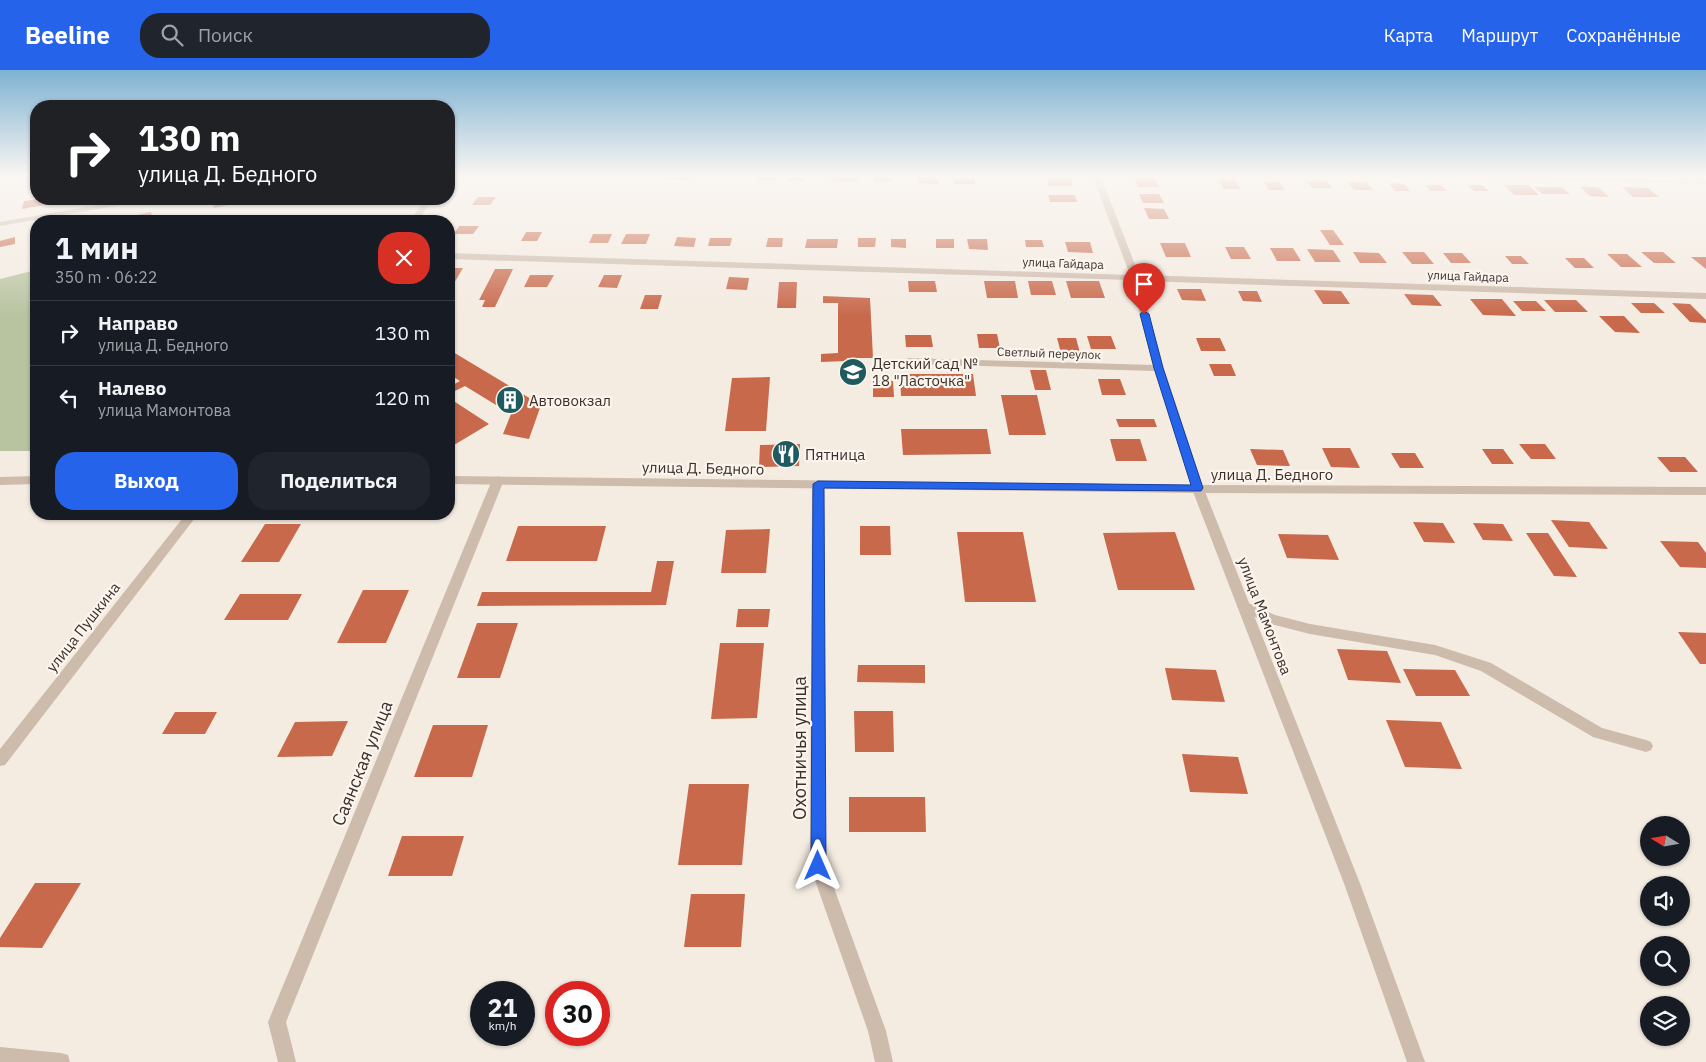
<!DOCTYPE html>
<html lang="ru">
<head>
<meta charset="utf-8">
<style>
	body { margin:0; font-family:"IBM Plex Sans",sans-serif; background:#20242c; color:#f1f3f6; height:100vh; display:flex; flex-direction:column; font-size:19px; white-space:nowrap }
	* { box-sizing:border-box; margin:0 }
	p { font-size:16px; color:#9ea1a6 }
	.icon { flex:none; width:28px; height:28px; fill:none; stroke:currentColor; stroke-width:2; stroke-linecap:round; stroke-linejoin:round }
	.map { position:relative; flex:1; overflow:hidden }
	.drawer { position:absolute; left:30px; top:145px; width:425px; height:305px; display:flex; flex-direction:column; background:#171b24; border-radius:20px; box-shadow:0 1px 4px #0004 }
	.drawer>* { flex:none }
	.top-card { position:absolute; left:30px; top:30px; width:425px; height:105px; border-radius:20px; box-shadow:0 1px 4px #0004; background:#202124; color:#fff; overflow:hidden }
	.needle { width:32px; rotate:281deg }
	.buttons { position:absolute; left:1640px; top:746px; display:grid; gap:10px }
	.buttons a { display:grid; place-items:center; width:50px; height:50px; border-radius:50%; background:#171b24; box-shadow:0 1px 4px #0004; font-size:25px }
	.speed { position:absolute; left:470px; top:911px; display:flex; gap:10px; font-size:25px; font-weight:700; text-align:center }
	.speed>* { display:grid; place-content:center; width:65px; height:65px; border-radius:50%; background:#171b24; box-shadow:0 1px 4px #0004; line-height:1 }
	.speed small { font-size:12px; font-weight:400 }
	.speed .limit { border:8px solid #d22; background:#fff; color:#111 }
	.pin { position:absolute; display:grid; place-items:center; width:42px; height:42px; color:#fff; margin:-51px -21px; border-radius:50% 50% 50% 0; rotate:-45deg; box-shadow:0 0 5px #0007 }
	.pin .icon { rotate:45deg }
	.me { position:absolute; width:55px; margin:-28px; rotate:0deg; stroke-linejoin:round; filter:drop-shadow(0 0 4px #0008) }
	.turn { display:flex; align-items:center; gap:18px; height:105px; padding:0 25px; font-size:22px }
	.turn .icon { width:65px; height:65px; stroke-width:2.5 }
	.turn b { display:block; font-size:35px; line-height:42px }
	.round { display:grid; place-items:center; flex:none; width:52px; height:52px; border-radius:20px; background:#20242c }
	.headline { display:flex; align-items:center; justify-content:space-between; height:85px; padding:0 25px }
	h1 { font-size:30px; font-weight:700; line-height:38px }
	.action { display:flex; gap:10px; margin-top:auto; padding:10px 25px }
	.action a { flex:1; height:58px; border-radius:20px; background:#2563eb; color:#fff; font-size:20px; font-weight:700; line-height:58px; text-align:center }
	.action a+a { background:#20242c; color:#f1f3f6 }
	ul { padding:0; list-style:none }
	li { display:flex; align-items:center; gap:15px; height:65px; padding:0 25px; border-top:1px solid #363941 }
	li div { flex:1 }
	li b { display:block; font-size:19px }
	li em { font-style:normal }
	header { display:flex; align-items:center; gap:30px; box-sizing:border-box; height:70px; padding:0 25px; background:#2563eb; color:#fff }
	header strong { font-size:24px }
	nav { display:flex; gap:28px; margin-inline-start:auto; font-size:18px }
	.search { width:350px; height:45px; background:#20242c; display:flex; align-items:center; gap:12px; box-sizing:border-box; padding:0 18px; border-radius:20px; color:#9ea1a6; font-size:19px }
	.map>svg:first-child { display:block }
</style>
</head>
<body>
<header>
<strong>Beeline</strong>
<div class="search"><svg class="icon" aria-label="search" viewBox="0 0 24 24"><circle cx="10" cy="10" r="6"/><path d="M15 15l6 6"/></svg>Поиск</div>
<nav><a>Карта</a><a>Маршрут</a><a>Сохранённые</a></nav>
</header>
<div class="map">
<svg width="1706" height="992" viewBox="0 0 1706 992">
	<rect width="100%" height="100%" fill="#f4ebe1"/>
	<path fill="#b8c4a0" d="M36,200V381H0V209Z"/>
	<path fill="#c8694b" d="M665,107H690L689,110L664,109Z
		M759,107H776L775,111H758Z
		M789,107H806L805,111H788Z
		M832,107H857V112L831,111Z
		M873,107H892V112H873Z
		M917,107H938V114L918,113Z
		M1048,108H1071L1073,116H1049Z
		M1134,108H1155L1159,117H1138Z
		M953,109H975V114H954Z
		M1219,110H1235L1241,119H1224Z
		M1307,111H1327L1332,118H1312Z
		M1264,112H1279L1285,120H1269Z
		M1348,112H1366L1373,120H1354Z
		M1389,113L1404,114L1410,121H1395Z
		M1425,115H1441L1447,121H1430Z
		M1468,115H1482L1489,121H1474Z
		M1504,115H1528L1539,125H1514Z
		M1534,117H1562L1570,124H1542Z
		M1580,117H1598L1609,127L1590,126Z
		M1622,117L1648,118L1659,127H1633Z
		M1139,124H1159L1164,133H1143Z
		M1048,125H1075L1077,132H1050Z
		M478,127H496L490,135H472Z
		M38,129H51L50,134L22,139L24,131Z
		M218,129H238L239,133L214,138L212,130Z
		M375,129H398L395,133L371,132Z
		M1144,138L1164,139L1169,149H1149Z
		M151,142L153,150L133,151L132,146Z
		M459,156H479L473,164H454Z
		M1320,160H1333L1344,175H1330Z
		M526,162H542L537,171H521Z
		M593,164H612L608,173H589Z
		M626,164H650L646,174H621Z
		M15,167V174L0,177V171Z
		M677,167L696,168L694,177L674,176Z
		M710,168H732L730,176H708Z
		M768,168H783L782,177H766Z
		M858,168H876L875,177H858Z
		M807,169H838L837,178H805Z
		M891,169H906V178L891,177Z
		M936,169H954V178H936Z
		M967,169H987L988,180L969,179Z
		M1025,170H1042L1044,177H1026Z
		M1065,172H1090L1093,183L1068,182Z
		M1160,173H1185L1191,187H1166Z
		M1225,177H1244L1251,189H1231Z
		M1270,178H1293L1301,191H1277Z
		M1307,179L1333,180L1341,192H1315Z
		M1353,182L1379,183L1387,193H1360Z
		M1402,182H1424L1434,194H1412Z
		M1641,182H1663L1676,193H1654Z
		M1443,183H1462L1471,193H1451Z
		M1607,184H1627L1642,197H1621Z
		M1505,186H1521L1529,194H1512Z
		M1691,187H1706V199Z
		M1565,188H1584L1594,198H1575Z
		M449,198H463L450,220H449Z
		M495,199H513L495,237H482L485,230H479Z
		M530,205H554L547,217H524Z
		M604,205H622L617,218L598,217Z
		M729,207L749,208L747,220L726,219Z
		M908,211H935L937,222H909Z
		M984,211H1015L1018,228H987Z
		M1028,211H1052L1056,225H1031Z
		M1066,211H1099L1105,228H1071Z
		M779,212H797L796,238H777Z
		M1177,219H1201L1206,231L1182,230Z
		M1314,220L1341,221L1350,234H1323Z
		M1238,221H1257L1262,232L1243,231Z
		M1404,224L1433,225L1442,236L1412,235Z
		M645,225H662L658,239H640Z
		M823,226L870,228L873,288H847V291L821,292V284L838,283V233H823Z
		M1470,229H1502L1516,246L1483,245Z
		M1544,230H1576L1588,242H1555Z
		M1513,231H1536L1546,241H1522Z
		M1631,233H1654L1665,243H1641Z
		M1672,233L1690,234L1706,250V253L1690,252Z
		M1599,246H1624L1640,263L1615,262Z
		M977,264H997L1000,278H979Z
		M905,265H931L933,277H906Z
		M1087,266H1111L1116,279H1091Z
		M1057,268H1076L1080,283H1061Z
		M1196,268H1220L1226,281H1201Z
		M453,282L541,335L529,369L503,364L511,344L465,316L449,324V317L460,311L449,304V285Z
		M1209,294H1231L1236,306H1214Z
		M1030,300H1046L1051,320H1035Z
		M900,304H973L976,326H901Z
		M770,307L766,361H725L732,308Z
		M1098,309H1120L1126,325H1102Z
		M873,311H893L894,327H873Z
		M1001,325H1037L1046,365H1009Z
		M449,328L489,354L449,378Z
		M1116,349H1154L1157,357H1119Z
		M901,359H987L991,384L903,385Z
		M1110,369H1140L1147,391H1116Z
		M800,374L799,396L759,397L760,375Z
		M1519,374H1545L1556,389H1531Z
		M1322,378H1350L1360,398L1331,397Z
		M1250,379L1283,380L1290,396L1257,395Z
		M1482,379H1503L1514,394H1492Z
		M1391,383H1415L1424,398H1400Z
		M1657,387H1685L1698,402H1670Z
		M1551,450L1589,452L1608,479L1569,477Z
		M1413,452L1443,453L1455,473L1424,472Z
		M1473,453L1503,454L1513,471L1483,470Z
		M265,454H301L279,492H241Z
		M518,456H606L597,491H506Z
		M860,456H890L891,485H860Z
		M770,459L766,503H721L726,460Z
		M957,462H1023L1036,532H965Z
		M1175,462L1195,520H1118L1103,463Z
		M1526,463H1548L1577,507L1554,506Z
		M1278,464L1328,465L1339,490L1287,488Z
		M1660,471L1698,472L1706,483V498L1680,497Z
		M657,491H674L666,535L477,536L482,522H651Z
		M363,520H409L386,573H337Z
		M240,524H302L288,550H224Z
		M738,539H770L768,557H736Z
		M477,553H518L500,608H457Z
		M1678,562L1706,563V594H1700Z
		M720,573H764L757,648L711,649Z
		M1337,579L1387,581L1401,613L1348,610Z
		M858,595H925V613L857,612Z
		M1165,598L1216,600L1225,632L1172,630Z
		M1403,599L1455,600L1470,626H1416Z
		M854,641H893L894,682H855Z
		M175,642H217L205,664H162Z
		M1386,650L1441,652L1462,699L1405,697Z
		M348,651L332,686L277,687L295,652Z
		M433,655H488L472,707H414Z
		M1182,684L1238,687L1248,724L1190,722Z
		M689,714H749L742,795H678Z
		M849,727H925L926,762H849Z
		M402,766H464L452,806H388Z
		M35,813H81L42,878L0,877V868Z
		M691,824H745L741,877H684Z"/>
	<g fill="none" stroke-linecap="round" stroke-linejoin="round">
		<path fill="#cdbbac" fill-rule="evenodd" d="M1244,531L1275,545L1310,554L1435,575L1491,593L1602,658L1646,670L1651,672L1653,676L1651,680L1646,682L1593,667L1481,601L1435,585L1310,564L1267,553L1239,539L1237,536L1239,533Z"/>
		<path fill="#cdbbac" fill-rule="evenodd" d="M1093,107H1101L1139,205L1706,223V229L1140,211L1164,298L1204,419L1361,816L1425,992H1407L1345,816L1192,419L1155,301L908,294L903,291L908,288L1153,295L1131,210L449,189V183L1130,205Z
			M1490,107L1706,110V114L1494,109Z
			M132,129H148L144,131L0,156V152Z
			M498,406L504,410L286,952L296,992H278L268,952L492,410Z
			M818,410L824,414L826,796L886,961L893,992H875L868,961L810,796L812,414Z
			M186,444H198L5,695L0,696V679Z
			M0,977L61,983L68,985L70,992H0Z"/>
		<path fill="#cdbbac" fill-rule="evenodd" d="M426,129H434L417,151H409Z
			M36,406V414L0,415V407Z
			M449,406L1198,415L1706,417V425L1198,423L449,414Z"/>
	</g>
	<linearGradient id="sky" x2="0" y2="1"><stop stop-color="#7eb2d2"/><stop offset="0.43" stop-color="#faf6f2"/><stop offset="1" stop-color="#faf6f2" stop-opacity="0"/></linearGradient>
	<rect width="1706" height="246" fill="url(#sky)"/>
	<path fill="#2563eb" stroke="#184099" d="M1144,241L1149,244L1163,298L1203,418L1201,421L824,418L826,796L823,801L818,803L813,801L811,796L813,414L818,411L1191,415L1154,298L1140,244Z"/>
	<defs>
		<symbol id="school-disc" viewBox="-11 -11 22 22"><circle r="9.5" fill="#1f5a5e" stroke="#fbf5ee"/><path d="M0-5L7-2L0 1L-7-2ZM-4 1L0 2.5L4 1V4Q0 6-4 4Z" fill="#fff"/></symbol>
		<symbol id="building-disc" viewBox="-11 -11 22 22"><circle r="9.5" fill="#1f5a5e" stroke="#fbf5ee"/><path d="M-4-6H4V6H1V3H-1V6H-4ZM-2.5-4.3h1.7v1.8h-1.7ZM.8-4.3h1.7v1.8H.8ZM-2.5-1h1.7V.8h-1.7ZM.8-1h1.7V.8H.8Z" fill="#fff"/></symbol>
		<symbol id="restaurant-disc" viewBox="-11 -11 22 22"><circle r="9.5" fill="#1f5a5e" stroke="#fbf5ee"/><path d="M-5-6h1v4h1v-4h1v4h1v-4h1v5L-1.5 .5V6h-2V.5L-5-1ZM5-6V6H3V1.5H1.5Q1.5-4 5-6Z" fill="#fff"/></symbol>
	</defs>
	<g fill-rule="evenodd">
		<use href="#school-disc" x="837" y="286" width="32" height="32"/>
		<use href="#building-disc" x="494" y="314" width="32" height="32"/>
		<use href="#restaurant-disc" x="770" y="368" width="32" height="32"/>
	</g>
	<g text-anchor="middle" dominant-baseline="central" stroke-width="4.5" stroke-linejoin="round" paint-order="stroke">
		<g font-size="12" fill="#3b302b" stroke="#fbf5ee">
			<text transform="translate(1063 193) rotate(2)">улица Гайдара</text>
			<text transform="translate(1468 206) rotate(2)">улица Гайдара</text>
			<text transform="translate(1049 283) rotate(2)">Светлый переулок</text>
		</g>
		<g font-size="15" fill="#3b302b" stroke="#fbf5ee" text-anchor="start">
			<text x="872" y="293">Детский сад №<tspan x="872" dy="17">18 "Ласточка"</tspan></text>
			<text x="529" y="330">Автовокзал</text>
			<text x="805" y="384">Пятница</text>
		</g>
		<g font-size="15" fill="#3b302b" stroke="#fbf5ee">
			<text transform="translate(703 398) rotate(1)">улица Д. Бедного</text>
			<text x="1272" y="404">улица Д. Бедного</text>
			<text transform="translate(1265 546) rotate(69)">улица Мамонтова</text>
			<text transform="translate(83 557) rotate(-52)">улица Пушкина</text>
		</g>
		<g font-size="18" fill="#3b302b" stroke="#fbf5ee">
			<text transform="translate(799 678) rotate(-90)">Охотничья улица</text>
			<text transform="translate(362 693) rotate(-68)">Саянская улица</text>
		</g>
	</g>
</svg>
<div class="buttons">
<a><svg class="needle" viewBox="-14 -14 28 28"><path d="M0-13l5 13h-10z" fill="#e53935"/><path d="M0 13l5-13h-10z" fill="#9ea1a6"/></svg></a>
<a><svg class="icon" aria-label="sound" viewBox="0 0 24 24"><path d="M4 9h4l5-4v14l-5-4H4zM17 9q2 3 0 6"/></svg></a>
<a><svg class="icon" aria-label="search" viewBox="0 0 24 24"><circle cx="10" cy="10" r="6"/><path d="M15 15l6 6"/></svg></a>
<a><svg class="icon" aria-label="layers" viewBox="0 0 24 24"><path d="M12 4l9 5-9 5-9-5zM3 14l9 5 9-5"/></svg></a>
</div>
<div class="speed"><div>21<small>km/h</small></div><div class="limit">30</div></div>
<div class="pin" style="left:1144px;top:244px;background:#d93025"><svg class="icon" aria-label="arrive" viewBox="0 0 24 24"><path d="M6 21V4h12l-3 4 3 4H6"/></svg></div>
<svg class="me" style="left:818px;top:796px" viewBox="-20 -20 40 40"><path d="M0-17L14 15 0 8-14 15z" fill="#2563eb" stroke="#fff" stroke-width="4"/></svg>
<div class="top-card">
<div class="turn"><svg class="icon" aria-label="right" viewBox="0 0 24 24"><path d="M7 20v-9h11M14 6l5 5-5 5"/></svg><div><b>130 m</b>улица Д. Бедного</div></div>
</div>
<section class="drawer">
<div class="headline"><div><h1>1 мин</h1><p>350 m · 06:22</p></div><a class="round" style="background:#d93025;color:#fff"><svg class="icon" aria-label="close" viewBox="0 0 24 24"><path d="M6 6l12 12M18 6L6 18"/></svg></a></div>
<ul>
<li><svg class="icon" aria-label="right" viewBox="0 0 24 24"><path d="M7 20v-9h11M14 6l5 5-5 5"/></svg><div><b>Направо</b><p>улица Д. Бедного</p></div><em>130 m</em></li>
<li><svg class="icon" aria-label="left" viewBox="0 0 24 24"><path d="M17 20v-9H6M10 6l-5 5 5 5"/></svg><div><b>Налево</b><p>улица Мамонтова</p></div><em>120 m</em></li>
</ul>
<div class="action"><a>Выход</a><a>Поделиться</a></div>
</section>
</div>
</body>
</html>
